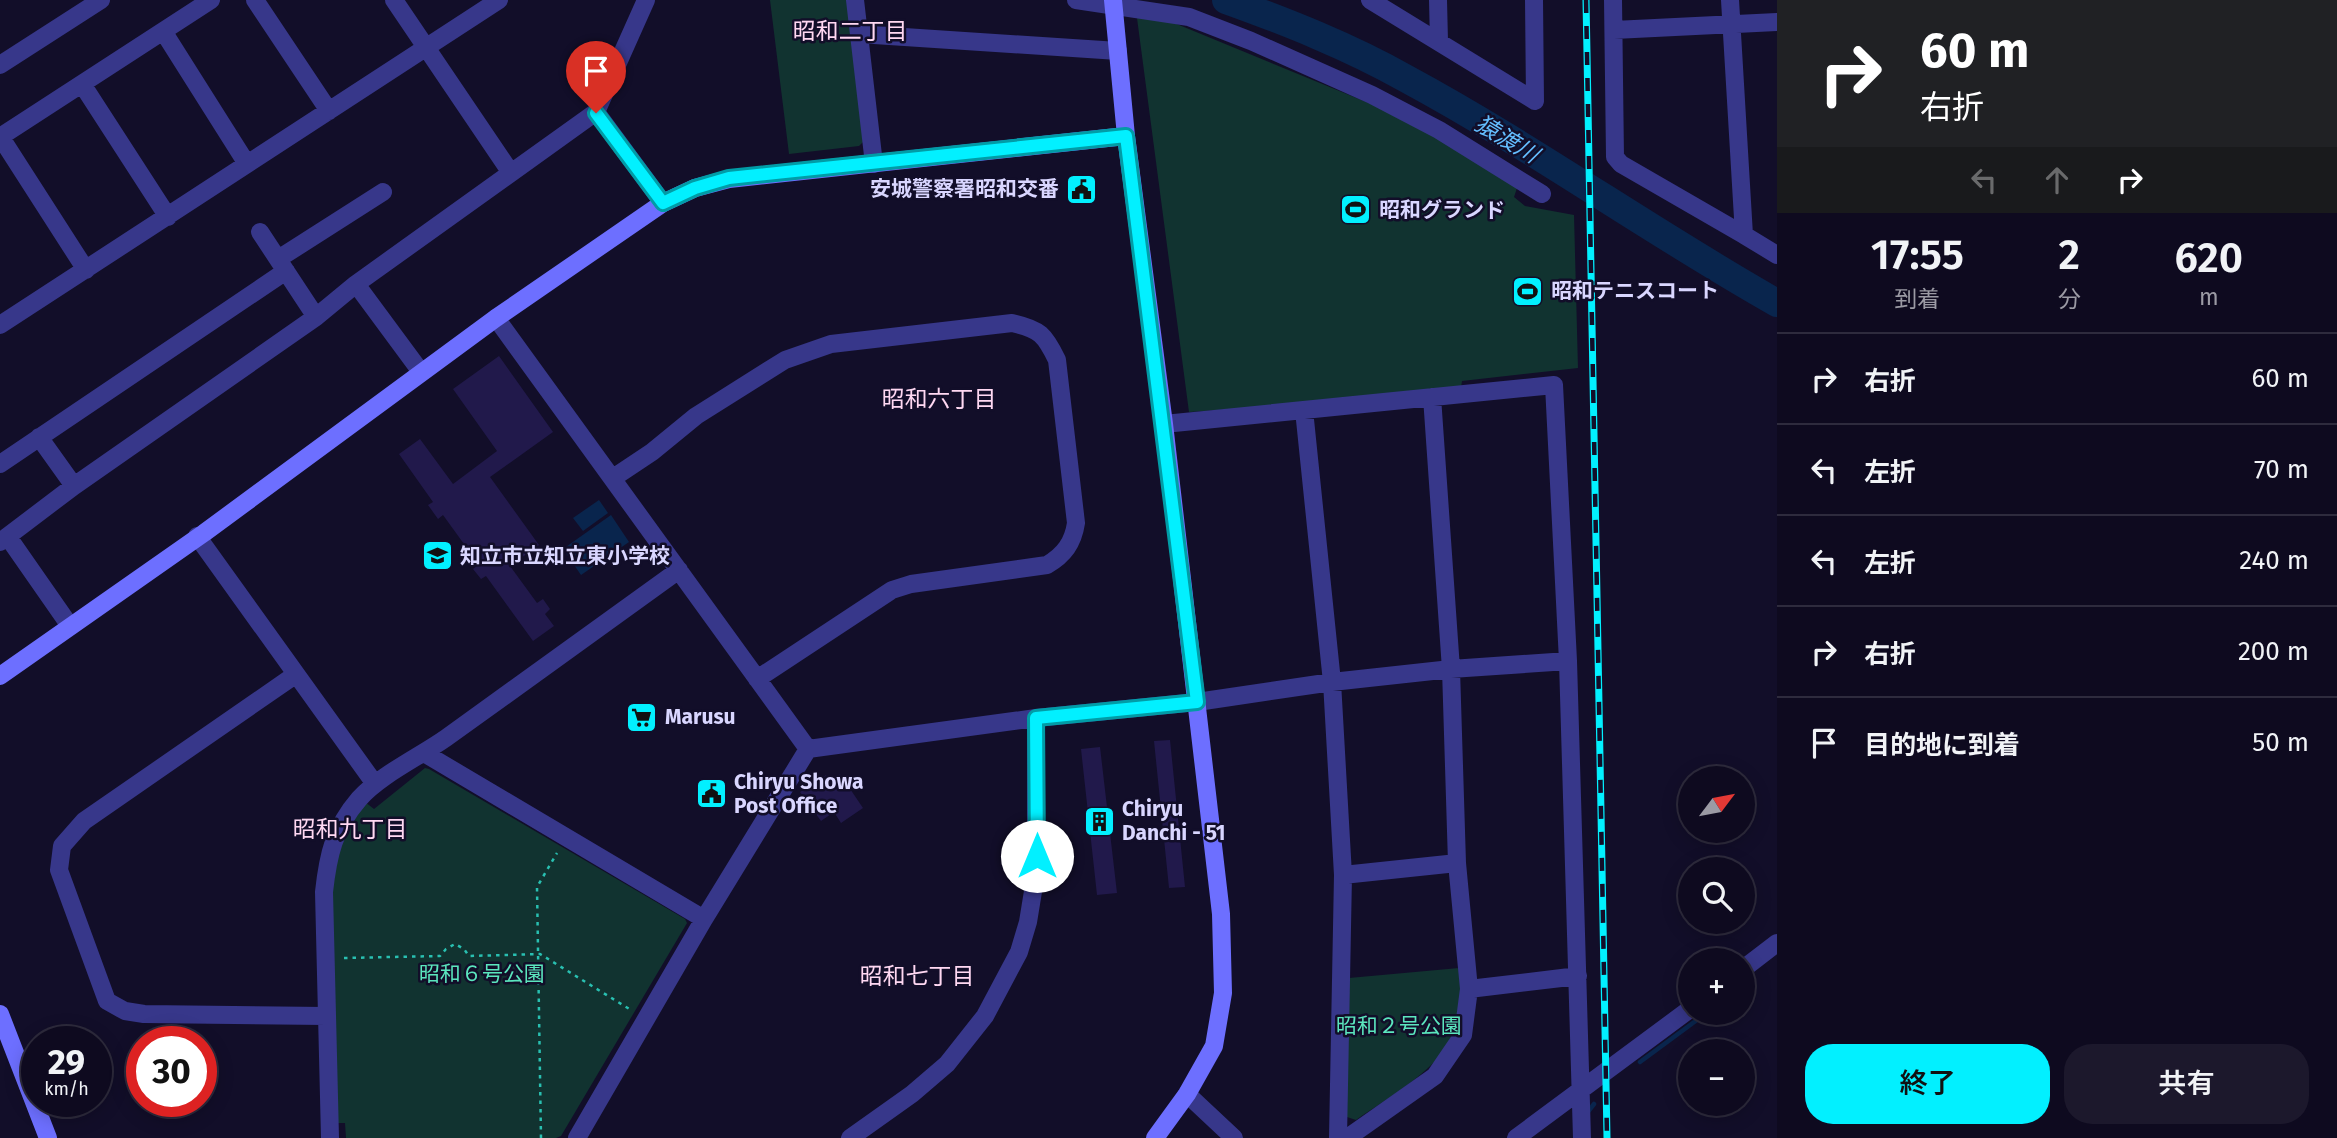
<!DOCTYPE html>
<html lang="ja">
<head>
<meta charset="utf-8">
<style>
	body { margin:0; font-family:"Fira Sans","Noto Sans JP",sans-serif; background:#1c182c; color:#f1f3f6; height:100vh; display:flex; flex-direction:column; font-size:26px; white-space:nowrap }
	* { box-sizing:border-box; margin:0 }
	p { font-size:23px; color:#9b9aa4 }
	.icon { flex:none; width:38px; height:38px; fill:none; stroke:currentColor; stroke-width:2; stroke-linecap:round; stroke-linejoin:round }
	.map { position:relative; flex:1; overflow:hidden }
	.side { display:flex; flex-direction:column; background:#0e0a1f; width:560px }
	.side>* { flex:none }
	.top-card { background:#202124; color:#fff; overflow:hidden }
	.needle { width:46px; rotate:58deg }
	.controls { position:absolute; left:1678px; top:766px; display:grid; gap:14px }
	.controls a { display:grid; place-items:center; width:77px; height:77px; border-radius:50%; background:#0e0a1f; box-shadow:0 4px 18px #0003,0 0 0 2px #2e2b3d; font-size:35px }
	.speed { position:absolute; left:21px; top:1026px; display:flex; gap:14px; font-size:35px; font-weight:700; text-align:center }
	.speed>* { display:grid; place-content:center; width:91px; height:91px; border-radius:50%; background:#0e0a1f; box-shadow:0 4px 18px #0003,0 0 0 2px #2e2b3d; line-height:1 }
	.speed small { font-size:18px; font-weight:400 }
	.speed .limit { border:10px solid #d22; background:#fff; color:#111 }
	.pin { position:absolute; display:grid; place-items:center; width:60px; height:60px; color:#fff; margin:-72px -30px; border-radius:50% 50% 50% 0; rotate:-45deg; box-shadow:0 0 7px #0007 }
	.pin .icon { rotate:45deg }
	.me { position:absolute; width:77px; margin:-38px; rotate:0deg; stroke-linejoin:round; filter:drop-shadow(0 0 5px #0008) }
	.turn { display:flex; align-items:center; gap:24px; height:147px; padding:0 28px; font-size:32px }
	.turn .icon { width:91px; height:91px; stroke-width:2.5 }
	.turn b { display:block; font-size:49px; line-height:60px }
	.lanes { display:flex; align-items:center; height:66px; padding:0 28px; background:#0003; justify-content:center; gap:35px; direction:ltr }
	.lanes .off { opacity:.35 }
	.eta { display:flex; justify-content:space-evenly; align-items:center; height:119px; text-align:center }
	.eta b { font-size:42px; font-weight:600; line-height:49px }
	.cta { display:flex; gap:14px; margin-top:auto; padding:14px 28px }
	.cta a { flex:1; height:80px; border-radius:28px; background:#02f0ff; color:#111; font-size:28px; font-weight:600; line-height:80px; text-align:center }
	.cta a+a { background:#1c182c; color:#f1f3f6 }
	ul { padding:0; list-style:none }
	li { display:flex; align-items:center; gap:21px; height:91px; padding:0 28px; border-top:2px solid #2e2b3d }
	li div { flex:1 }
	li b { display:block; font-size:26px }
	li em { font-style:normal }
	main { display:flex; flex:1; min-height:0 }
	.map>svg:first-child { display:block }
</style>
</head>
<body>
<main>
<div class="map">
<svg width="1777" height="1138" viewBox="0 0 1777 1138">
	<rect width="100%" height="100%" fill="#120e29"/>
	<path fill="#113330" d="M770,0H848L863,142L859,146L789,154Z
		M1150,13L1393,113L1518,185L1514,197L1525,206L1574,215L1578,368L1462,381L1460,394L1189,412L1137,18Z
		M425,768L429,769L685,919L687,923L561,1136L556,1138H346L345,1123H335L330,894L335,855L348,826L365,802L374,809Z
		M1459,968C1460,987 1464,1010 1457,1029C1442,1068 1389,1097 1356,1120L1344,1116L1349,978Z"/>
	<path fill="#09254d" d="M599,500L608,513L583,531L573,518Z
		M611,515L629,542L581,575L563,549Z"/>
	<g fill="none" stroke-linecap="round" stroke-linejoin="round">
		<path stroke="#09254d" stroke-width="4.5" d="M1640,1062L1701,1017
			M1587,1113L1594,1104"/>
		<path stroke="#09254d" stroke-width="28" d="M1226,0C1287,22 1348,46 1405,78C1533,147 1651,232 1777,303"/>
	</g>
	<path fill="#21194b" d="M499,356L553,432L490,477L539,545L510,566L537,603L543,599L550,609L545,614L554,626L533,641L486,576L481,579L473,569L478,565L477,562L443,515L438,519L428,505L433,502L399,454L420,439L453,484L497,451L453,389Z
		M1170,740L1185,887L1169,888L1154,741Z
		M1100,747L1117,893L1097,895L1081,749Z
		M818,774L821,779L826,775L830,781L840,774L863,808L841,823L834,812L821,821L800,792L810,786L807,781Z"/>
	<g fill="none" stroke-linecap="round" stroke-linejoin="round">
		<path stroke="#29c0b1" stroke-width="2.5" stroke-dasharray="3.5 5" stroke-linecap="butt" d="M344,958L440,956L446,949L455,944L464,949L469,956L540,954L631,1010
			M541,1138L537,887L557,853"/>
		<path stroke="#37378a" stroke-width="18" d="M255,0L329,111
			M394,0L511,173
			M855,0L874,164
			M1076,0L1189,17L1251,41L1372,95L1439,130L1542,194
			M1370,0L1535,101
			M1438,0L1439,41
			M1534,0L1535,101
			M1613,0L1615,157L1621,164L1744,235
			M1730,0L1744,235L1777,255
			M1614,30L1777,22
			M163,31L247,164
			M859,34L1118,51
			M0,65L101,0
			M82,84L168,217
			M596,112L663,203
			M0,136L86,270
			M0,137L211,0
			M260,232L316,317
			M278,259L383,192
			M356,284L421,372
			M496,318L808,749
			M0,325L499,0
			M1304,410L1332,682L1343,875L1338,1138
			M1164,424L1554,385L1568,661L1582,1138
			M39,437L74,486
			M0,464L286,271
			M613,478L652,452L696,416L785,360L831,344L1012,323C1040,329 1045,335 1057,360L1076,523C1073,543 1064,555 1047,565L911,584L892,590L757,679
			M197,536L375,784
			M8,537L70,626
			M0,542L74,486L316,317L356,284L596,112L646,0
			M295,675L84,821L62,846L59,870L107,1001L125,1011L144,1014L326,1016
			M424,753L704,919
			M1343,875L1457,863
			M1743,969L1777,943
			M1469,989L1578,976
			M1187,1094L1234,1138
			M330,1138L324,892C328,855 334,828 359,799C380,775 419,757 446,738C523,682 601,626 679,570
			M577,1138L704,919L808,749L1036,718L1197,702L1332,682L1451,669L1568,661
			M850,1138L912,1094L947,1064L985,1016L1019,952L1028,922L1036,873V718
			M1347,1138L1435,1076L1463,1035L1469,989L1457,863L1451,669L1432,397
			M1516,1138L1690,1009"/>
		<path stroke="#6d6fff" stroke-width="18" d="M1113,0L1126,136L1164,424L1221,914L1223,993L1214,1046L1187,1094L1155,1138
			M0,676L204,533L496,318L663,203L695,188L729,179L1126,136
			M0,1014L48,1138"/>
		<defs>
			<path id="rail" d="M1586,0L1607,1138"/>
		</defs>
		<use href="#rail" stroke="#02f0ff" stroke-width="7"/>
		<use href="#rail" stroke="#120e29" stroke-width="4.5" stroke-dasharray="13" stroke-linecap="butt"/>
	</g>
	<g fill="none" stroke-linecap="round" stroke-linejoin="round">
		<defs>
			<path id="route" d="M596,113L663,203L695,188L729,178L1126,136L1197,702L1036,718L1037,856"/>
		</defs>
		<use href="#route" stroke="#019ca6" stroke-width="18"/>
		<use href="#route" stroke="#02f0ff" stroke-width="12"/>
	</g>
	<defs>
		<symbol id="civic-square" viewBox="-11 -11 22 22"><rect x="-9" y="-9" width="18" height="18" rx="4" fill="#02f0ff" stroke="#120e29"/><path d="M-.6-6.5H3V-4.5H.6V-3L4-1V1h2V6H-6V1h2V-1L-.6-3ZM-1.2 2.5V6h2.4V2.5Z" fill="#111"/></symbol>
		<symbol id="stadium-square" viewBox="-11 -11 22 22"><rect x="-9" y="-9" width="18" height="18" rx="4" fill="#02f0ff" stroke="#120e29"/><path d="M0-5a6.5 5 0 1 0 0 10a6.5 5 0 1 0 0-10ZM-3.5-1.8h7v3.6h-7Z" fill="#111"/></symbol>
		<symbol id="school-square" viewBox="-11 -11 22 22"><rect x="-9" y="-9" width="18" height="18" rx="4" fill="#02f0ff" stroke="#120e29"/><path d="M0-5L7-2L0 1L-7-2ZM-4 1L0 2.5L4 1V4Q0 6-4 4Z" fill="#111"/></symbol>
		<symbol id="supermarket-square" viewBox="-11 -11 22 22"><rect x="-9" y="-9" width="18" height="18" rx="4" fill="#02f0ff" stroke="#120e29"/><path d="M-6-5.5h2.5l.6 2H6L4.5 2H-2.5L-4.4-4H-6ZM-1.5 3.2a1.3 1.3 0 1 0 .1 0ZM3 3.2a1.3 1.3 0 1 0 .1 0Z" fill="#111"/></symbol>
		<symbol id="building-square" viewBox="-11 -11 22 22"><rect x="-9" y="-9" width="18" height="18" rx="4" fill="#02f0ff" stroke="#120e29"/><path d="M-4-6H4V6H1V3H-1V6H-4ZM-2.5-4.3h1.7v1.8h-1.7ZM.8-4.3h1.7v1.8H.8ZM-2.5-1h1.7V.8h-1.7ZM.8-1h1.7V.8H.8Z" fill="#111"/></symbol>
	</defs>
	<g fill-rule="evenodd">
		<use href="#civic-square" x="1064" y="172" width="35" height="35"/>
		<use href="#stadium-square" x="1338" y="192" width="35" height="35"/>
		<use href="#stadium-square" x="1510" y="274" width="35" height="35"/>
		<use href="#school-square" x="420" y="538" width="35" height="35"/>
		<use href="#supermarket-square" x="624" y="700" width="35" height="35"/>
		<use href="#civic-square" x="694" y="776" width="35" height="35"/>
		<use href="#building-square" x="1082" y="804" width="35" height="35"/>
	</g>
	<g text-anchor="middle" dominant-baseline="central" stroke-width="5" stroke-linejoin="round" paint-order="stroke">
		<g font-size="21" font-weight="bold" fill="#d9d6ff" stroke="#120e29" text-anchor="start">
			<text x="1059" y="189" text-anchor="end">安城警察署昭和交番</text>
			<text x="1379" y="210">昭和グランド</text>
			<text x="1551" y="291">昭和テニスコート</text>
			<text x="460" y="556">知立市立知立東小学校</text>
			<text x="665" y="717">Marusu</text>
			<text x="734" y="782">Chiryu Showa<tspan x="734" dy="24">Post Office</tspan></text>
			<text x="1122" y="809">Chiryu<tspan x="1122" dy="24">Danchi - 51</tspan></text>
		</g>
		<g font-size="21" fill="#5be6be" stroke="#120e29">
			<text x="482" y="974">昭和６号公園</text>
			<text x="1399" y="1026">昭和２号公園</text>
		</g>
		<g font-size="23" fill="#ffd8f2" stroke="#120e29">
			<text x="850" y="31">昭和二丁目</text>
			<text x="939" y="399">昭和六丁目</text>
			<text x="350" y="829">昭和九丁目</text>
			<text x="917" y="976">昭和七丁目</text>
		</g>
		<g font-size="23" font-style="italic" fill="#64beff" stroke="#120e29">
			<text transform="translate(1507 139) rotate(31)">猿渡川</text>
		</g>
	</g>
</svg>
<div class="controls">
<a><svg class="needle" viewBox="-14 -14 28 28"><path d="M0-13l5 13h-10z" fill="#e53935"/><path d="M0 13l5-13h-10z" fill="#9b9aa4"/></svg></a>
<a><svg class="icon" aria-label="search" viewBox="0 0 24 24"><circle cx="10" cy="10" r="6"/><path d="M15 15l6 6"/></svg></a>
<a>+</a>
<a>−</a>
</div>
<div class="speed"><div>29<small>km/h</small></div><div class="limit">30</div></div>
<div class="pin" style="left:596px;top:113px;background:#d93025"><svg class="icon" aria-label="arrive" viewBox="0 0 24 24"><path d="M6 21V4h12l-3 4 3 4H6"/></svg></div>
<svg class="me" style="left:1037px;top:856px" viewBox="-20 -20 40 40"><circle r="19" fill="#fff"/><path d="M0-13L10 11 0 6-10 11z" fill="#02f0ff"/></svg>
</div>
<section class="side">
<div class="top-card">
<div class="turn"><svg class="icon" aria-label="right" viewBox="0 0 24 24"><path d="M7 20v-9h11M14 6l5 5-5 5"/></svg><div><b>60 m</b>右折</div></div>
<div class="lanes"><svg class="icon off" aria-label="left" viewBox="0 0 24 24"><path d="M17 20v-9H6M10 6l-5 5 5 5"/></svg><svg class="icon off" aria-label="ahead" viewBox="0 0 24 24"><path d="M12 20V5M6 11l6-6 6 6"/></svg><svg class="icon" aria-label="right" viewBox="0 0 24 24"><path d="M7 20v-9h11M14 6l5 5-5 5"/></svg></div>
</div>
<div class="eta">
<div><b>17:55</b><p>到着</p></div>
<div><b>2</b><p>分</p></div>
<div><b>620</b><p>m</p></div>
</div>
<ul>
<li><svg class="icon" aria-label="right" viewBox="0 0 24 24"><path d="M7 20v-9h11M14 6l5 5-5 5"/></svg><div><b>右折</b></div><em>60 m</em></li>
<li><svg class="icon" aria-label="left" viewBox="0 0 24 24"><path d="M17 20v-9H6M10 6l-5 5 5 5"/></svg><div><b>左折</b></div><em>70 m</em></li>
<li><svg class="icon" aria-label="left" viewBox="0 0 24 24"><path d="M17 20v-9H6M10 6l-5 5 5 5"/></svg><div><b>左折</b></div><em>240 m</em></li>
<li><svg class="icon" aria-label="right" viewBox="0 0 24 24"><path d="M7 20v-9h11M14 6l5 5-5 5"/></svg><div><b>右折</b></div><em>200 m</em></li>
<li><svg class="icon" aria-label="arrive" viewBox="0 0 24 24"><path d="M6 21V4h12l-3 4 3 4H6"/></svg><div><b>目的地に到着</b></div><em>50 m</em></li>
</ul>
<div class="cta"><a>終了</a><a>共有</a></div>
</section>
</main>
</body>
</html>
